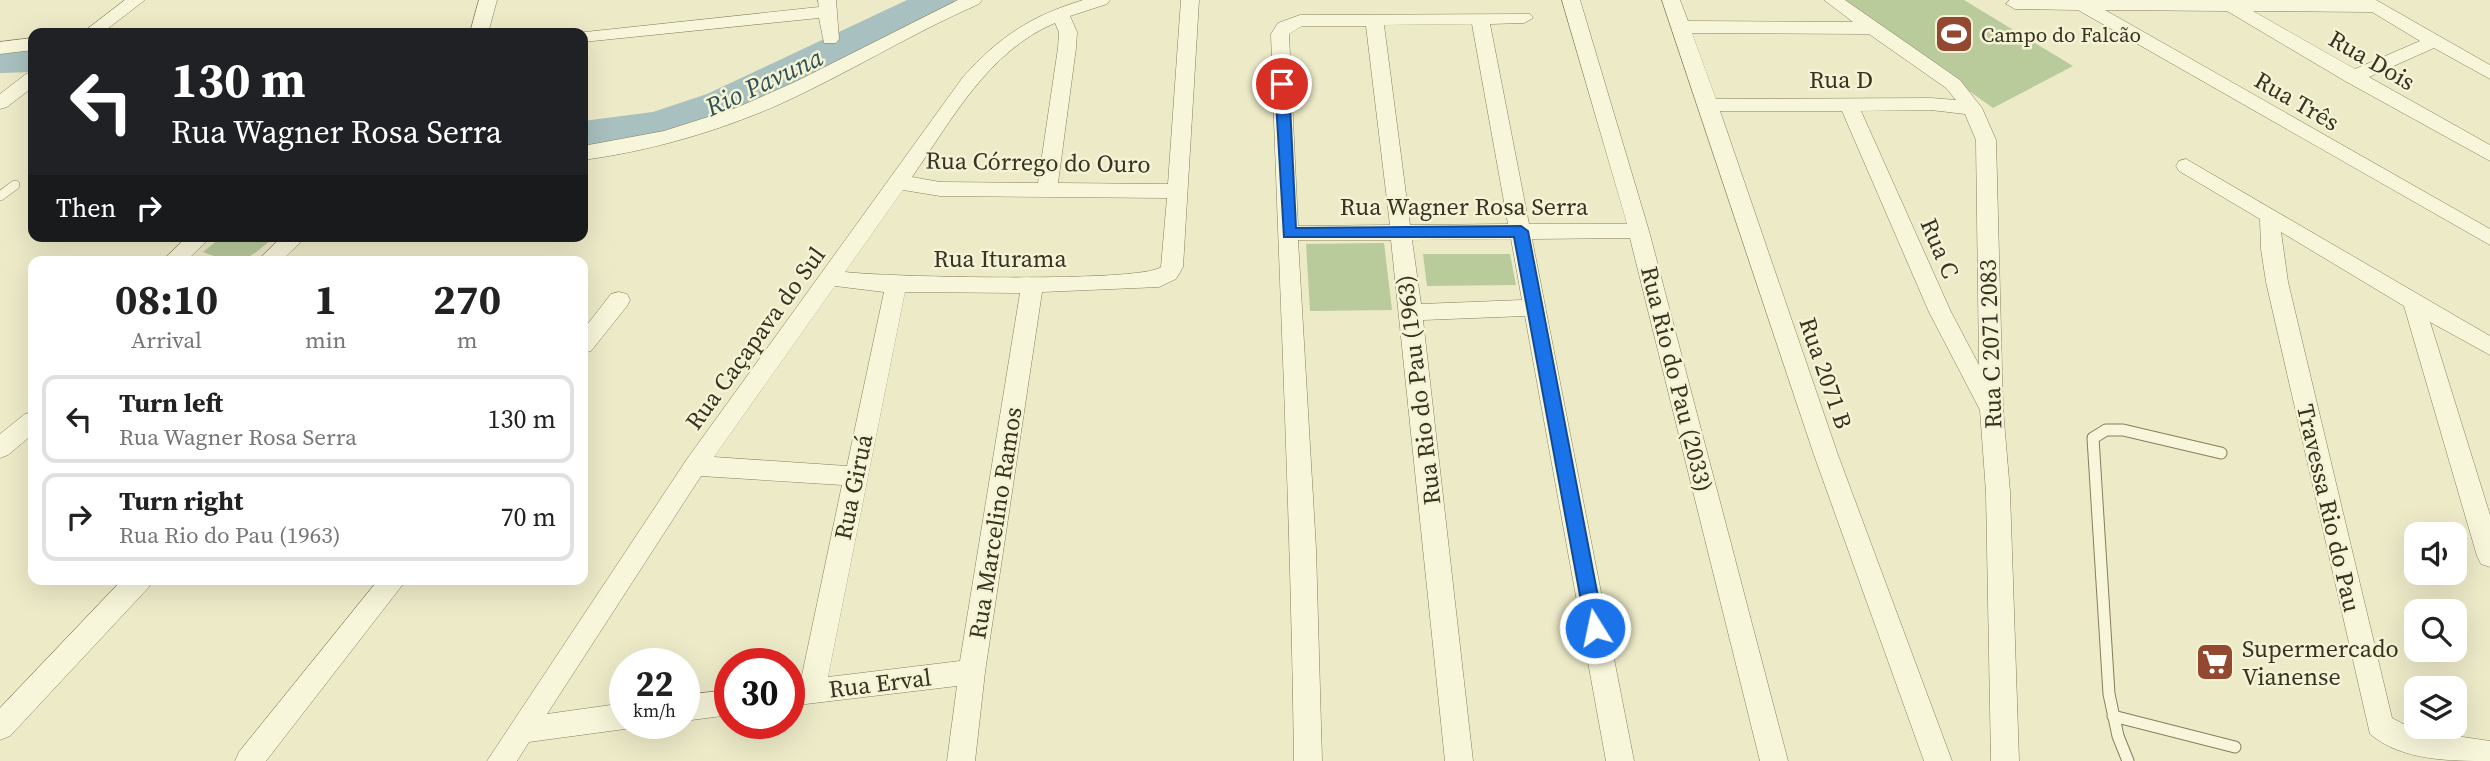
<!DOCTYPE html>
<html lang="en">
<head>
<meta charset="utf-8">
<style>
	body { margin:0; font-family:"Source Serif 4",serif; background:#f6f6f6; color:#222; height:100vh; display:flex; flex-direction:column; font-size:26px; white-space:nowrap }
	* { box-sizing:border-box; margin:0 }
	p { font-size:23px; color:#767676 }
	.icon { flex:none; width:38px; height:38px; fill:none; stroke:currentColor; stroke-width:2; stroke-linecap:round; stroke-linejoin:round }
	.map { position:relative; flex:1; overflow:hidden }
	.side { position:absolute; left:28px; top:256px; width:560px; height:329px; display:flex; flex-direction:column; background:#fff; border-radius:14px; box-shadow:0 7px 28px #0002 }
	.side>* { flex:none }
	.hud { position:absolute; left:28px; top:28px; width:560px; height:214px; border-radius:14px; box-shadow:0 7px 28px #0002; background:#202124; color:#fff; overflow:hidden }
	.fabs { position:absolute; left:2404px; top:522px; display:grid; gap:14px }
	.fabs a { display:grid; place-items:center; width:63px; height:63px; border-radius:14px; background:#fff; box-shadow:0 7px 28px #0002; font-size:35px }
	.speed { position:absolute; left:609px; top:648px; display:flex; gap:14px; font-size:35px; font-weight:700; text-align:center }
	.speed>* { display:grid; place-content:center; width:91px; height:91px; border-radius:50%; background:#fff; box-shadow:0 7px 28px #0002; line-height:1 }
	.speed small { font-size:18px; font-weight:400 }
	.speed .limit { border:10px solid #d22; background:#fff; color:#111 }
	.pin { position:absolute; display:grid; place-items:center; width:60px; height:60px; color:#fff; margin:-30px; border:4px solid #fff; border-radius:50%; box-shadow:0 2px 7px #0007 }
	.me { position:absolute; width:77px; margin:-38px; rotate:350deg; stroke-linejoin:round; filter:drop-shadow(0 0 5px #0008) }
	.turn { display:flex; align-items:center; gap:24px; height:147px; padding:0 28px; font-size:32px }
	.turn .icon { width:91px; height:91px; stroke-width:2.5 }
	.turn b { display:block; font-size:49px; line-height:60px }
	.then { display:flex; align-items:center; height:66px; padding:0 28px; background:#0003; gap:14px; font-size:26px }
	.eta { display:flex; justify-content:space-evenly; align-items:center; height:119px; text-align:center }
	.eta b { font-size:42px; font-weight:700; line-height:49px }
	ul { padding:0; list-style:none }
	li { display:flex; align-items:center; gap:21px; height:88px; margin:0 14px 10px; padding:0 14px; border:4px solid #e0e0e0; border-radius:14px }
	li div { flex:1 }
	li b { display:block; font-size:26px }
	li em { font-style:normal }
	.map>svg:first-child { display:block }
</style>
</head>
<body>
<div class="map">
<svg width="2490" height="761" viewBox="0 0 2490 761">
	<rect width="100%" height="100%" fill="#eceac7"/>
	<path fill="#b9ca9b" d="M1846,0H1964L2073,66L1993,108L1843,1Z
		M223,236H276C244,262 243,267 203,252Z
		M1384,243L1392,310L1310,311L1306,244Z
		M1423,254H1510L1516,285L1427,286Z"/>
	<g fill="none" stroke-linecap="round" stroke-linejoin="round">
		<path fill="#a8c0bf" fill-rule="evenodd" d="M907,0H955L949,8C830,61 717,139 583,147V121L653,112L707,94Z
			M33,48V72L0,73V49Z"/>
		<defs>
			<path id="service-far1" d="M0,196L15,185"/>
			<path id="service" d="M2113,716L2235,747
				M2128,761L2118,736L2109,694L2093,438L2106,430H2123L2221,453"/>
			<path id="minor" d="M125,0H145L102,33H82Z
				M479,0H497L488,33H470Z
				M818,0H836L839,39L836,43H824L819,18L583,42V33H576L819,7Z
				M958,0H982L979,4C910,34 847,74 778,105C716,132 650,151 583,160V146L664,131L736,108L795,82Z
				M1083,0H1110L1107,4L1070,16L1077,32L1076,48L1058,183L1168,184L1181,0H1199L1183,267L1176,279L1159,287L1042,292L985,672L975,761H947L957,686L789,706V682L801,680L842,485L701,476L547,714L625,703V723H636L635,725L625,729L529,742L517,761H487L687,459L963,77C1000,36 1031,16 1083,0ZM1055,23L1059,32L1058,48L1038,183L940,182L912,177C951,121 988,51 1055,23ZM903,190L940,196L1167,198L1161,267C1141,283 884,277 845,272ZM835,286L884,292L847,466L714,457ZM905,292L1020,293L960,661L828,677Z
				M1562,0H1580L1649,231L1788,761H1760L1630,238L1532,239L1634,761H1606L1525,316L1423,320L1473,761H1445L1391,240H1298L1316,549L1322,761H1294C1291,518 1279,276 1271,34L1278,23L1300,15L1530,14L1533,18L1524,23L1490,24L1529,224H1627ZM1472,24L1508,224L1410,225L1384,25ZM1302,26H1366L1390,225L1298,226L1289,34ZM1511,239L1522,300L1421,304L1412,240Z
				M1662,0H1680L1688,21L1853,22L1824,0H1845L1960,80L1982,108L1996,140L2003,409L2010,492L2019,761H1991L1986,492L1980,410L1929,312L1842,111H1720L1838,455L1952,761H1924L1814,455ZM1692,33L1869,34L1946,88L1956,100L1931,98L1716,99ZM1931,110L1965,114L1976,140L1979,365L1951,312L1861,111Z
				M2010,0H2376L2490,65V79L2434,48L2369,77L2490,145V161L2345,81L2227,11L2105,10L2490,229V245L2078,10L2015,9L2006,4ZM2253,11L2372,12L2420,41L2355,69Z
				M33,38V50L0,54V42Z
				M33,72V87L7,107L0,109V94L26,74Z
				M2186,159L2490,336V355L2430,322L2490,515V567L2481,564L2477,556L2404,306L2281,232L2288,282L2392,718L2415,730L2490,741V761C2450,761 2402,761 2370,734L2266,282L2261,249L2260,219L2179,171L2176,166L2179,161Z
				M188,236H212L186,261H162Z
				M283,236H307L281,261H257Z
				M619,292L627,294L630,300L627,306L591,351L583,353V330L611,294Z
				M33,412V434L8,455L0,458V434L25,414Z
				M123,579H153L149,587L10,736L0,740V708Z
				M379,579H407L266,761H235L239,752Z
				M730,690V715L684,721V695Z"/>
		</defs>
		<use href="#service-far1" stroke="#877e5d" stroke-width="10"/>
		<use href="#service" stroke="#877e5d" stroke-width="13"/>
		<use href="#minor" stroke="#877e5d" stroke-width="1"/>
		<use href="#service-far1" stroke="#f7f6da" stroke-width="9"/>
		<use href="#service" stroke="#f7f6da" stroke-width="11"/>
		<use href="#minor" fill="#f7f6da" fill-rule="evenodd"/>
	</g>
	<path fill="#1a73e8" stroke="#114b97" stroke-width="2" d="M1282,80L1289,84L1296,228L1521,226L1528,231L1604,628L1601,634L1595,636L1588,634L1586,628L1514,237H1284L1275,84Z"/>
	<defs>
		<symbol id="stadium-square" viewBox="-11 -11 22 22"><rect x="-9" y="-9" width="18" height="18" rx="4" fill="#934830" stroke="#f4f3d6"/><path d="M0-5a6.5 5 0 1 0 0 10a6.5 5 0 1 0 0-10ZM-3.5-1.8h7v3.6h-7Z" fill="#fff"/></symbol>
		<symbol id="supermarket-square" viewBox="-11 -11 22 22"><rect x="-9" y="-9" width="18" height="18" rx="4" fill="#934830" stroke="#f4f3d6"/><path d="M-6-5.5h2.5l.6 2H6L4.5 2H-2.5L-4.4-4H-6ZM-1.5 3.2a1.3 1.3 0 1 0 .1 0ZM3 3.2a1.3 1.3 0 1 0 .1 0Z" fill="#fff"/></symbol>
	</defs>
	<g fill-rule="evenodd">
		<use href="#stadium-square" x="1932" y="12" width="44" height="44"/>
		<use href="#supermarket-square" x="2193" y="640" width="44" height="44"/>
	</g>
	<g text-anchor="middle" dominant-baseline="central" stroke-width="5" stroke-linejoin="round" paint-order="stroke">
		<g font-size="21" fill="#383220" stroke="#f4f3d6" text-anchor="start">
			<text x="1981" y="34">Campo do Falcão</text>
		</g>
		<g font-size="24" fill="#383220" stroke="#f4f3d6">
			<text transform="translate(2372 60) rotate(30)">Rua Dois</text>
			<text x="1841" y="79">Rua D</text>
			<text transform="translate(2297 101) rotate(30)">Rua Três</text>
			<text transform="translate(1038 162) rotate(1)">Rua Córrego do Ouro</text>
			<text x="1464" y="206">Rua Wagner Rosa Serra</text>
			<text transform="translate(1940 248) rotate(67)">Rua C</text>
			<text x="1000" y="258">Rua Iturama</text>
			<text transform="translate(755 338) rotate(-54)">Rua Caçapava do Sul</text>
			<text transform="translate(1990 344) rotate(-92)">Rua C 2071 2083</text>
			<text transform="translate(1826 373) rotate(71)">Rua 2071 B</text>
			<text transform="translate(1677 379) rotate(76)">Rua Rio do Pau (2033)</text>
			<text transform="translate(1418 390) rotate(-97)">Rua Rio do Pau (1963)</text>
			<text transform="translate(853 487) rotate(-78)">Rua Giruá</text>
			<text transform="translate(2329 508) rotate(77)">Travessa Rio do Pau</text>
			<text transform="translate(995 523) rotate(-81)">Rua Marcelino Ramos</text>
			<text transform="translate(880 683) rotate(-7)">Rua Erval</text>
		</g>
		<g font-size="24" fill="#383220" stroke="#f4f3d6" text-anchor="start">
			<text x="2242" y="648">Supermercado<tspan x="2242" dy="28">Vianense</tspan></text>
		</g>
		<g font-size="26" font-style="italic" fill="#305057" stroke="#f4f3d6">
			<text transform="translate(764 82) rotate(-25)">Rio Pavuna</text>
		</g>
	</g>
</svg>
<div class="fabs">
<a><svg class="icon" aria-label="sound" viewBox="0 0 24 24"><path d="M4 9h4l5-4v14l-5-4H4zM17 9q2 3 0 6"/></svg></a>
<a><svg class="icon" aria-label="search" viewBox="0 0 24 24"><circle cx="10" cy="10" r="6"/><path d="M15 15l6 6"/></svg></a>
<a><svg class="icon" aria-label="layers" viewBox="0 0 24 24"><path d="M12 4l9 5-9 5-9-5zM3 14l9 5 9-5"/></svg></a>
</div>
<div class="speed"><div>22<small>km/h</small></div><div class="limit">30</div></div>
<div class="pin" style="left:1282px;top:84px;background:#d93025"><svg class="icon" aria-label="arrive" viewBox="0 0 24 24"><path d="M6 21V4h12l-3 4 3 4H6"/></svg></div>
<svg class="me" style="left:1595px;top:628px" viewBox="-20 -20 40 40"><circle r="17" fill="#1a73e8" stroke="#fff" stroke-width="3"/><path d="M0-11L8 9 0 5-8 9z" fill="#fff"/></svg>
<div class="hud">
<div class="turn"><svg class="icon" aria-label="left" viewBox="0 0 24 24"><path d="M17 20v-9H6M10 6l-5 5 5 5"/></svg><div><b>130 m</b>Rua Wagner Rosa Serra</div></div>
<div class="then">Then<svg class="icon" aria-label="right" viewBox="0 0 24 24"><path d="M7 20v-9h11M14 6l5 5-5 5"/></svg></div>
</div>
<section class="side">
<div class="eta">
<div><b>08:10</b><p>Arrival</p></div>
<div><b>1</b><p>min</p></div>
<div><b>270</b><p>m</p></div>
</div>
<ul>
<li><svg class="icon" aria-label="left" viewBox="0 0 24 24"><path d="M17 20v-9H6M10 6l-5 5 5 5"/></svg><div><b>Turn left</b><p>Rua Wagner Rosa Serra</p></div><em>130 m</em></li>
<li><svg class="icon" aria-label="right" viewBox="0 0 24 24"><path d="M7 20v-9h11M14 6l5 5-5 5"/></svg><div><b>Turn right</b><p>Rua Rio do Pau (1963)</p></div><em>70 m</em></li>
</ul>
</section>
</div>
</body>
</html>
